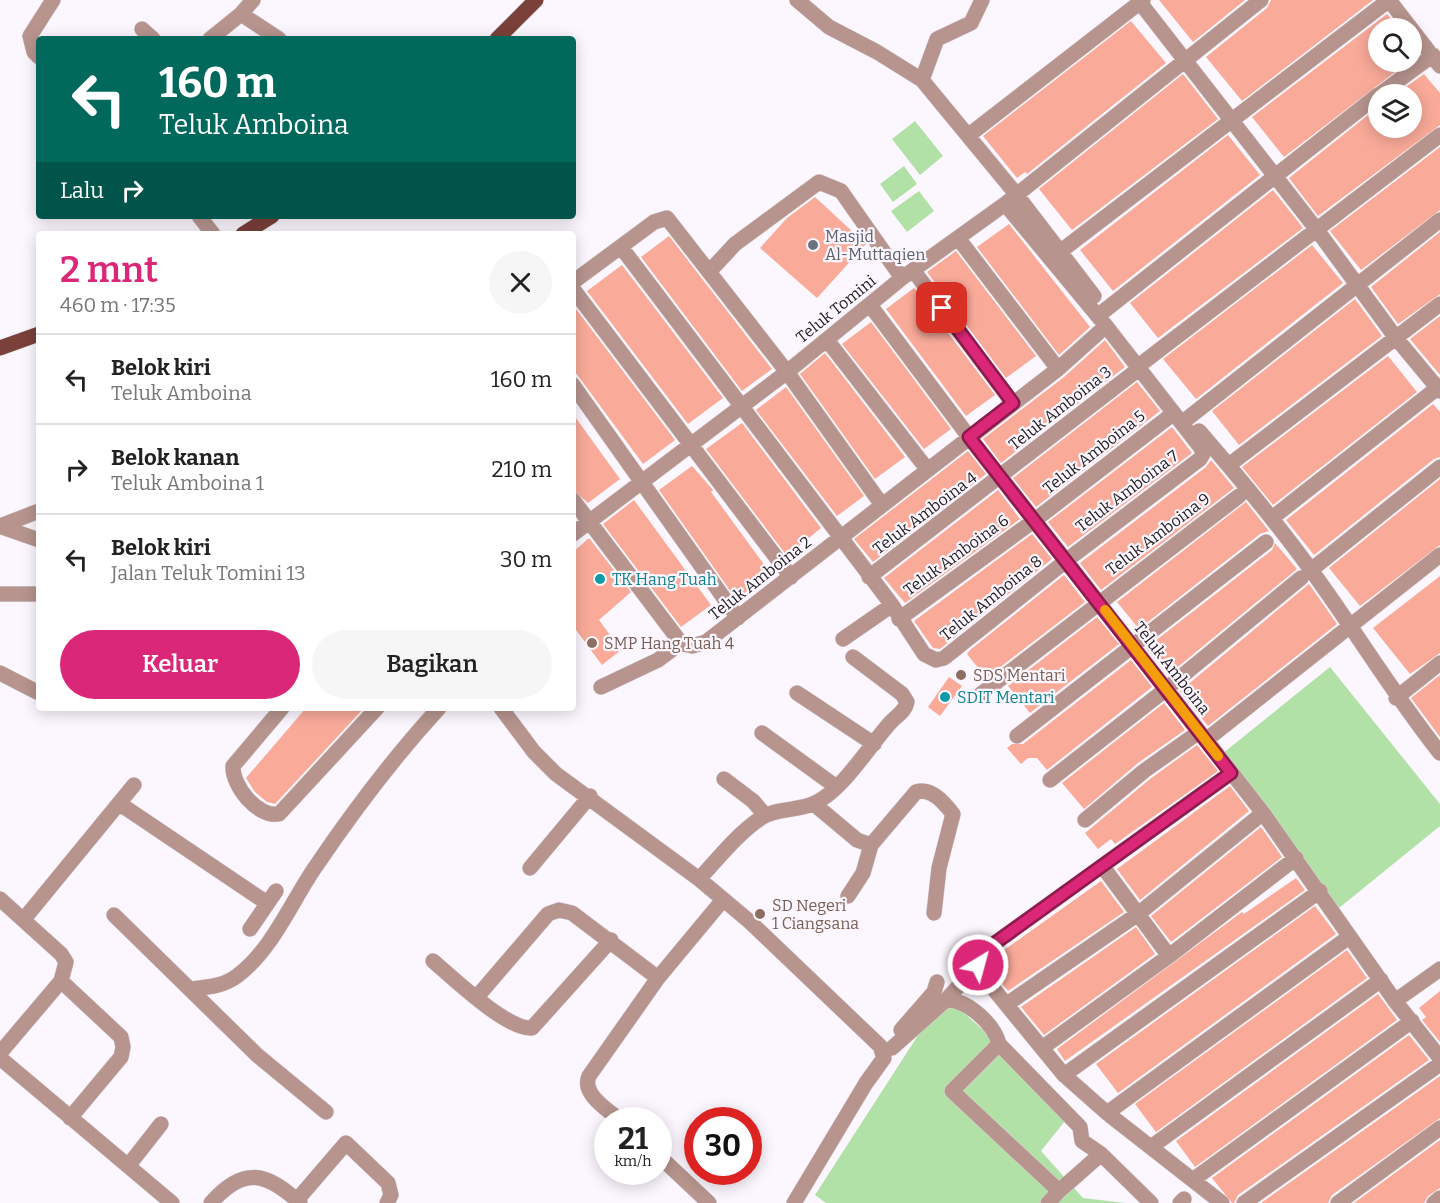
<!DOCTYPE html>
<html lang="id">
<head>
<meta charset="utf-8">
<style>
	body { margin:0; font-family:Bitter,serif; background:#f6f6f6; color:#222; height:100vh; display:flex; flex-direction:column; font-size:22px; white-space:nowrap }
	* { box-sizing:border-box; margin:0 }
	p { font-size:20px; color:#767676 }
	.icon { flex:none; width:33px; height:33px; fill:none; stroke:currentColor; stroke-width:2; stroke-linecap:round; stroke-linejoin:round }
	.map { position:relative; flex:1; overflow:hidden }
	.details { position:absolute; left:36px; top:231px; width:540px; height:480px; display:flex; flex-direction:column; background:#fff; border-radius:6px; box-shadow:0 3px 15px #0003 }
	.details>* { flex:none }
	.guide { position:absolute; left:36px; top:36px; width:540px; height:183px; border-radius:6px; box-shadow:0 3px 15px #0003; background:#00695c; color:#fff; overflow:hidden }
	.tools { position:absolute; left:1368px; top:18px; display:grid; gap:12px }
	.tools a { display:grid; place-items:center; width:54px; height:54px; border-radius:50%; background:#fff; box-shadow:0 3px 15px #0003; font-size:30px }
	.speed { position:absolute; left:594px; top:1107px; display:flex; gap:12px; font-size:30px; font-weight:700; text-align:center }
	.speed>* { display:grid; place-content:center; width:78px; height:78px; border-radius:50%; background:#fff; box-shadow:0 3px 15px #0003; line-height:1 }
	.speed small { font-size:15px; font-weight:400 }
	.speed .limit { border:9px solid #d22; background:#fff; color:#111 }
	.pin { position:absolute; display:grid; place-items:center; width:51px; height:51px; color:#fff; margin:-26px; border-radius:12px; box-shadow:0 3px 9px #0006 }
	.me { position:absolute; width:66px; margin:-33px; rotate:37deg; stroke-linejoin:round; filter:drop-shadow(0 0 4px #0008) }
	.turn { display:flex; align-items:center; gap:21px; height:126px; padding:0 24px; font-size:27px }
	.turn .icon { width:78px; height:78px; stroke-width:2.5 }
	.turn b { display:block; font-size:42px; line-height:51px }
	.then { display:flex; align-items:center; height:57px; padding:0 24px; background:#0003; gap:12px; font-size:22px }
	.round { display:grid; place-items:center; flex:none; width:63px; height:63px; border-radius:32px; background:#f6f6f6 }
	.summary { display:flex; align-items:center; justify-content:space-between; height:102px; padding:0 24px }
	h1 { font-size:36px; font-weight:600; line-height:45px; color:#db2777 }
	.primary-button { display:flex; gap:12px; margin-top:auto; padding:12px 24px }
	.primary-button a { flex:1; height:69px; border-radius:36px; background:#db2777; color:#fff; font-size:24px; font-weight:600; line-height:69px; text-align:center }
	.primary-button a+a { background:#f6f6f6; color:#222 }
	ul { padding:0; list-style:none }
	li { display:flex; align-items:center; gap:18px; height:90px; padding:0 24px; border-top:2px solid #e0e0e0 }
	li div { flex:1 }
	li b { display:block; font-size:22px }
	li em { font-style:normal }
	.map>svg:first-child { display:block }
</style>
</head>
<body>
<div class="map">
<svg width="1440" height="1203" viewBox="0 0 1440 1203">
	<rect width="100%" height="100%" fill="#fcf7fe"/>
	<path fill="#b1e1a6" d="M915,121L943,156L920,175L892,139Z
		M904,166L917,184L893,202L880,184Z
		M919,191L934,211L907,232L891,211Z
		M1330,667L1440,804V826L1339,908L1222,754Z
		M944,995L1073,1111L1041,1151L1083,1198L1125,1203H826L815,1195Z"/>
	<path fill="#f9aa99" d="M1159,0H1245L1193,42Z
		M1271,0H1373L1242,101L1206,57L1267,8Z
		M1387,14L1399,28H1378V62H1408L1284,157L1252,117Z
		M1131,21L1166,63L1027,174L1025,172L1017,178L983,136Z
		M1183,74L1218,119L1072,230L1039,189Z
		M1424,74L1440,93V125L1318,216L1289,178L1378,107V128H1412V94H1396Z
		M1228,135L1260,175L1113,291L1080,250Z
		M1440,147V210L1361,270L1330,231Z
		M1273,190L1303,228L1158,338L1130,303Z
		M815,197L866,244L817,298L760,248L787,218Z
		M1009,224L1090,327L1059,355L977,247Z
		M1440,232V294L1398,324L1371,287Z
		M669,236L772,369L742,391L641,257Z
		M1312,245L1343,283L1196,399L1163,359Z
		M956,251L1036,356L1006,378L927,272Z
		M622,265L723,398L688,424L587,291Z
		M914,288L995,395L966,416L886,309Z
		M1355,299L1382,336L1239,445L1212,411Z
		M573,305L675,440L643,464L573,369Z
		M1440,316V375L1410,339Z
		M871,322L951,429L924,449L842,344Z
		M1105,340L1125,367L1001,463L983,439L1064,377Z
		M825,353L905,457L875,479L800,374Z
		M1388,356L1417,392L1273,505L1242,467Z
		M1137,382L1160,411L1036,507L1013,478Z
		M786,387L864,496L837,516L756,410Z
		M1433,404L1440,412V457L1434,459L1314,555L1286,520Z
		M573,414L620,479L588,503L573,490Z
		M742,423L821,528L787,556L706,449Z
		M1172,427L1192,453L1068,547L1048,522Z
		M968,451L986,474L873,562L854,539Z
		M1211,460L1234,488L1101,590L1080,563L1206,467Z
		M692,466L713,490L711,492L771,574L736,599L659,490Z
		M1440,479V545L1360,606L1329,568Z
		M998,490L1020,519L905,603L884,578Z
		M634,500L711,605L681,627L603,524Z
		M1246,502L1269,531L1260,534L1139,629L1117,602Z
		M1032,534L1052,559L940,649L933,648L914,621Z
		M589,538L631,592L599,620L621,650L602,665L573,626V552Z
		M1275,543L1297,569L1168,675L1146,648L1272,550Z
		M1064,575L1085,602L986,678L967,654L970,650Z
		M1440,576V653L1410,674L1373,628Z
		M1309,584L1337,624L1208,726L1180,691Z
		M1097,617L1119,644L1030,713L1008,686Z
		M1131,660L1152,687L1047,770L1037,758H1028L1021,764L1007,748L1012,744H1023Z
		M1440,675V737L1411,698Z
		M949,677L962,686L940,716L928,707Z
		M1164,703L1185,730L1138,763L1084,809L1062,783Z
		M306,708H364L275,804L267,802L255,792L246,778Z
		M1197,745L1218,771L1115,844L1111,839L1098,849L1085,833L1150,779Z
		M1230,786L1249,811L1140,900L1117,869Z
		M1261,827L1282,857L1171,942L1151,916Z
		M1296,878L1305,890L1065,1061L1057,1049L1242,912L1244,914Z
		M1101,881L1124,912L1008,991L988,966L990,960Z
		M1315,906L1336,934L1118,1093L1096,1064Z
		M1136,927L1155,954L1044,1035L1021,1007Z
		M1347,950L1367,978L1156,1132L1135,1104Z
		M1440,991V1042L1422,1020L1426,1017L1419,1008Z
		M1378,994L1397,1020L1195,1167L1176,1141Z
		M1409,1035L1429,1060L1238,1195L1234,1203H1232L1212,1178Z
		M1440,1076V1118L1332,1195L1328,1203H1261Z
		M1440,1140V1188L1428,1196L1424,1203H1354Z"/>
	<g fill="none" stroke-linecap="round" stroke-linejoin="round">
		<defs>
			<path id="minor" d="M797,0L829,27L877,52L922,80L1016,194L1094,296
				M1138,0L1317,230L1396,338L1440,391
				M1389,0L1440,66
				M241,14L253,0
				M142,29L153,39
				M210,39L241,14L279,39
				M39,57L34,52L30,36L53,0
				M922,80L937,39L971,23L982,0
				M1380,94L1433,55
				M969,135L1143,0
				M199,216L213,234
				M958,238L1058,369
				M621,247L892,605L924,654L936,660L944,658L1067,560L1200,459L1203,454L1201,448L1106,326L1005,204
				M1061,251L1389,0
				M913,270L1013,403
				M709,272L735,244L819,182L841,191L902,278
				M573,282L654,222L667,218L787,372L882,505
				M573,289L791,577
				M870,305L969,437L1263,813L1395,1001L1440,1058
				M1104,311L1378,95
				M827,340L927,469
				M1145,361L1440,135
				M573,385L738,618
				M1188,418L1440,220
				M1199,431C1238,476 1276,522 1311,570C1355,630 1393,694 1440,753
				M1229,465L1440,304
				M573,500L681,643L692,646L706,642L1058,369L1106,326
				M1272,518L1440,386
				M0,526L39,511
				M2,527L39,540
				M573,534L787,372L902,278L1005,204L1261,0
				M1311,570L1440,467
				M869,577L1140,368
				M0,594H39
				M899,619L1035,520L1174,413
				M843,639L892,605
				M0,673L37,692
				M601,687L658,660L681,643
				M797,693L874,744
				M981,694L1239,496
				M1396,698L1440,663
				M282,708L233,766C232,786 258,818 279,814L377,708
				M501,708L534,752L556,774L699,879L749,921L880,1046L884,1058L866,1083L794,1203
				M762,733L835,786
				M1017,736L1266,542
				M1206,740L1440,555
				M724,779L753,801L765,815
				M1050,780L1165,690L1301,578
				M120,804L267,903
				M814,804L857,840L871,845L916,792C932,787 945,804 953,814L939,868L934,913
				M1085,820L1144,771L1199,732
				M1103,867L1169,956
				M530,868L590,796
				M699,879C719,858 737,834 761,818C775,808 799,811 815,803C843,790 869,746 890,723C896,716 905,712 907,702L902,694L853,657
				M848,896L863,873L871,845
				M0,899L61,954L66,962L61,981L0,1053
				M114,915L257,1055L326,1112
				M24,919L134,785
				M250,929L276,891
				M433,961C453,978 507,1030 532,1028L611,940
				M61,981L121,1037L123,1047L121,1057L70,1118
				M190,989C207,987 222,987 237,976C273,949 291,902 316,866C354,810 394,757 439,708
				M476,998L548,914L559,910L572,913L658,978
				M946,1000L978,965
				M1395,1001L1440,969
				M1007,1004L1138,914L1263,813
				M901,1030L934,992L937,982
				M999,1044L952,1091L1059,1191L1048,1203
				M892,1048L946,1000C967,999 994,1024 999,1044L1080,1127L1082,1141L1101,1154L1059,1191
				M1042,1048L1169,956L1296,858
				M0,1058L172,1203
				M1064,1075L1320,891
				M1107,1113L1349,937
				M620,1120C608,1110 581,1094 589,1076L658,978L722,901
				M1151,1147L1381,980
				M1101,1154L1151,1203
				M658,1155L709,1203
				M128,1166L161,1124
				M1194,1179L1412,1021
				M297,1200L346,1143L388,1183L391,1195L387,1203
				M211,1203C244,1165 267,1173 300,1203
				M1180,1203L1184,1199
				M1222,1203L1107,1113L1064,1075L978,970C976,956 985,951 995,943L1231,773
				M1244,1203L1440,1064
				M1338,1203L1440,1128
				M1434,1203L1440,1198"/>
			<path id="major" d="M497,39L536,0
				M243,234L272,216
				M0,348L39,334"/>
		</defs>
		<use href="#minor" stroke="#d8d4da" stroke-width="16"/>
		<use href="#major" stroke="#d8d4da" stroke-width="16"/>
		<use href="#minor" stroke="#b7948e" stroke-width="15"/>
		<use href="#major" stroke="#7a4039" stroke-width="15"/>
	</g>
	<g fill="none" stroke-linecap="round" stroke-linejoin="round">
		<defs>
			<path id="route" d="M942,308L1013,403L969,437L1231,773L995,943L980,955L978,965"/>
		</defs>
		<use href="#route" stroke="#8e194d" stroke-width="15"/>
		<use href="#route" stroke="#db2777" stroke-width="10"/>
		<path stroke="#f59e0b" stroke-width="10" d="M1105,610L1218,756"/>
	</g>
	<circle fill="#6b7280" stroke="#fcf7fe" stroke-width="2" cx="813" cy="245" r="6"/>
	<g fill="#0f9aa8" stroke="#fcf7fe" stroke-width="2">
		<circle cx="600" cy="579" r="6"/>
		<circle cx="945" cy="697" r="6"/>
	</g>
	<g fill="#8d6e63" stroke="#fcf7fe" stroke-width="2">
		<circle cx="592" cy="643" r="6"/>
		<circle cx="961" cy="675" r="6"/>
		<circle cx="760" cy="914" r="6"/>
	</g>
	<g text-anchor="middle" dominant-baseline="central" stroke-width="4.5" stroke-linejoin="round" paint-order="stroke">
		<g font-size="16" fill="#5b616d" stroke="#fcf7fe" text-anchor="start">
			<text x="825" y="236">Masjid<tspan x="825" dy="18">Al-Muttaqien</tspan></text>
		</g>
		<g font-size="16" fill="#1e1c1f" stroke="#fcf7fe">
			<text transform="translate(836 309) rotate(-39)">Teluk Tomini</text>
			<text transform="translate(1060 408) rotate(-38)">Teluk Amboina 3</text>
			<text transform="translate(1094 452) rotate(-38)">Teluk Amboina 5</text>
			<text transform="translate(1127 491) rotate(-37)">Teluk Amboina 7</text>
			<text transform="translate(925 513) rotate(-37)">Teluk Amboina 4</text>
			<text transform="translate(1158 534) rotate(-37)">Teluk Amboina 9</text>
			<text transform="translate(956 555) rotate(-36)">Teluk Amboina 6</text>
			<text transform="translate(760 578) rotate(-38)">Teluk Amboina 2</text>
			<text transform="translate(991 598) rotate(-39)">Teluk Amboina 8</text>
			<text transform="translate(1172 668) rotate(52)">Teluk Amboina</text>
		</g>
		<g font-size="16" fill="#0d838f" stroke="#fcf7fe" text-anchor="start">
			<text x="612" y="579">TK Hang Tuah</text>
			<text x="957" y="697">SDIT Mentari</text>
		</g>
		<g font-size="16" fill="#785e54" stroke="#fcf7fe" text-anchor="start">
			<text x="604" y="643">SMP Hang Tuah 4</text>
			<text x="973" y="675">SDS Mentari</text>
			<text x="772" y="905">SD Negeri<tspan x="772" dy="18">1 Ciangsana</tspan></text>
		</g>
	</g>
</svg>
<div class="tools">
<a><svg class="icon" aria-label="search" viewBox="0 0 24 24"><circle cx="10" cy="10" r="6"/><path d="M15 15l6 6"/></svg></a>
<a><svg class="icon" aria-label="layers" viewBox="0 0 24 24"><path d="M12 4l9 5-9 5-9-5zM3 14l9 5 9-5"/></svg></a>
</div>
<div class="speed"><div>21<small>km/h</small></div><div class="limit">30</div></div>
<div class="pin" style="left:942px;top:308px;background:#d93025"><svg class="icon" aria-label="arrive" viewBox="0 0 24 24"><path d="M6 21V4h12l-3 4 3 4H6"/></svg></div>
<svg class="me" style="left:978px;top:965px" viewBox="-20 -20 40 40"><circle r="17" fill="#db2777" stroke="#fff" stroke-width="3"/><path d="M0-11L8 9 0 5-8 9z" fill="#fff"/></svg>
<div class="guide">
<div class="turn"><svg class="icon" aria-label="left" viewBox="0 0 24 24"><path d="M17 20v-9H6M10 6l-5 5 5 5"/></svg><div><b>160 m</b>Teluk Amboina</div></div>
<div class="then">Lalu<svg class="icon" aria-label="right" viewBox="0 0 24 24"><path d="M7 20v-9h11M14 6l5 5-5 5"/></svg></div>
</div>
<section class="details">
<div class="summary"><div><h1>2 mnt</h1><p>460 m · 17:35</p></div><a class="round"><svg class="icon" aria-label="close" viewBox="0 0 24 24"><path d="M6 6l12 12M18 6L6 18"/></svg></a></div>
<ul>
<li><svg class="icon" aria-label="left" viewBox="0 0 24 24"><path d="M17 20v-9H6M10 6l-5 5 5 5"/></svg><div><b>Belok kiri</b><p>Teluk Amboina</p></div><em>160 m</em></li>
<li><svg class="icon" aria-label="right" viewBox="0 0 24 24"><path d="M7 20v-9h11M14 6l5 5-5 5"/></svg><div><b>Belok kanan</b><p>Teluk Amboina 1</p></div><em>210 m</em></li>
<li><svg class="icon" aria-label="left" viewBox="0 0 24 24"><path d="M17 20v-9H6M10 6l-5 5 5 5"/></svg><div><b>Belok kiri</b><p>Jalan Teluk Tomini 13</p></div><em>30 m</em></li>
</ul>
<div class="primary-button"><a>Keluar</a><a>Bagikan</a></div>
</section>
</div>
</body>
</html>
